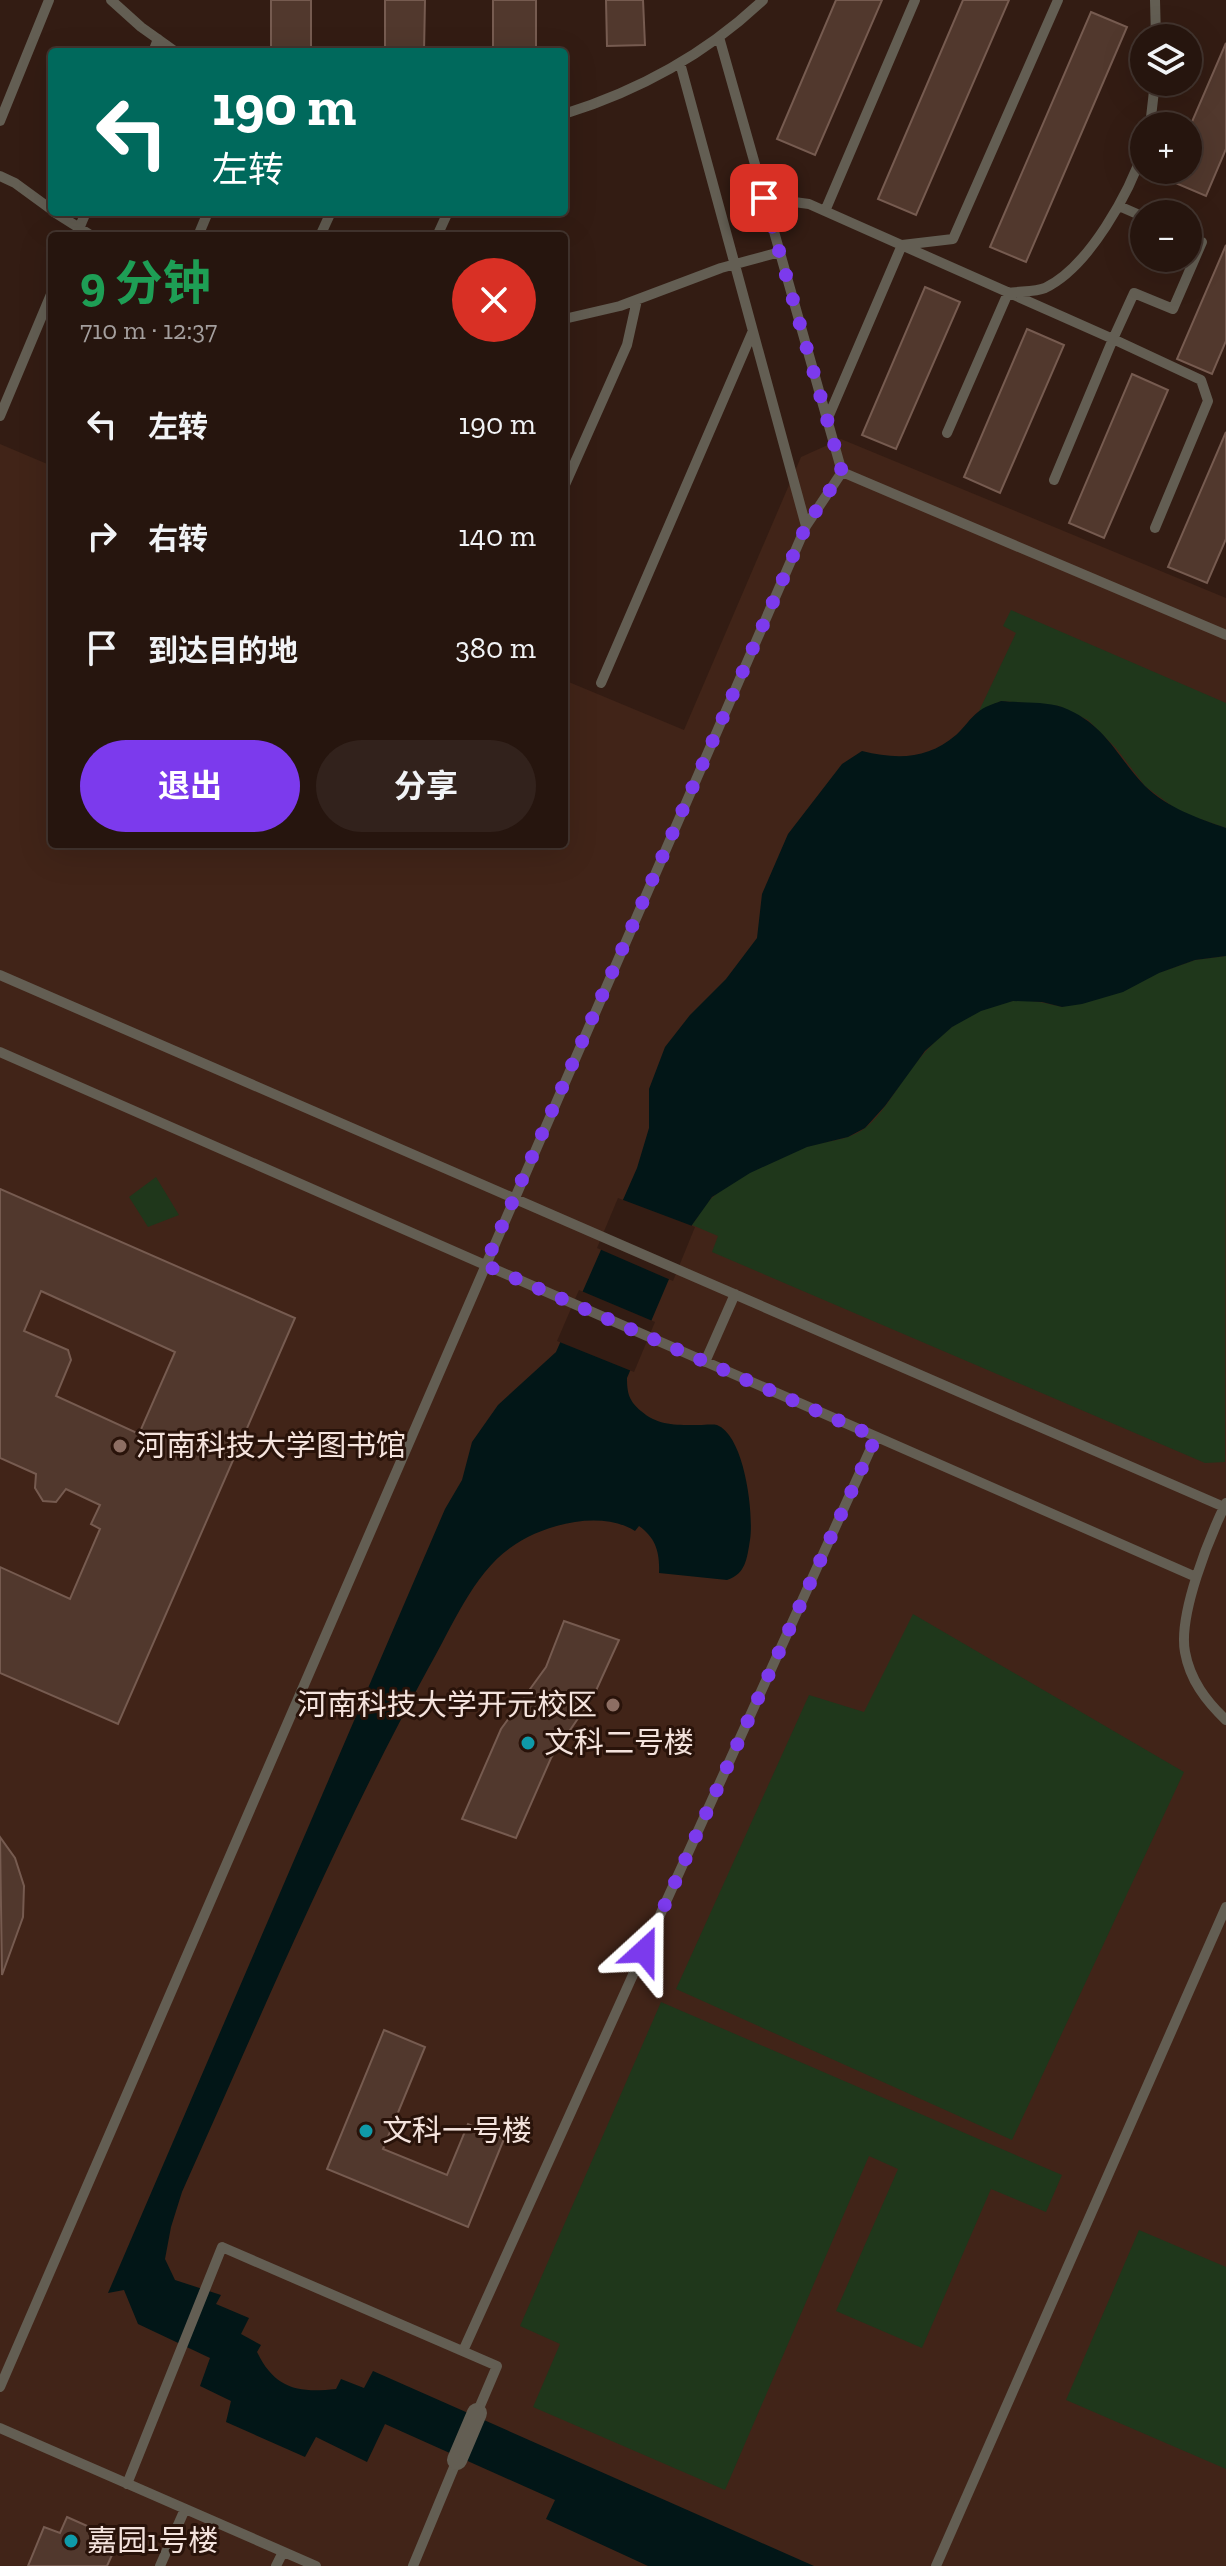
<!DOCTYPE html>
<html lang="zh">
<head>
<meta charset="utf-8">
<style>
	body { margin:0; font-family:"Zilla Slab","Noto Sans SC",serif; background:#32221c; color:#f1f3f6; height:100vh; display:flex; flex-direction:column; font-size:30px; white-space:nowrap }
	* { box-sizing:border-box; margin:0 }
	p { font-size:26px; color:#a49f9e }
	.icon { flex:none; width:44px; height:44px; fill:none; stroke:currentColor; stroke-width:2; stroke-linecap:round; stroke-linejoin:round }
	.map { position:relative; flex:1; overflow:hidden }
	.sheet { position:absolute; left:48px; top:232px; width:520px; height:616px; display:flex; flex-direction:column; background:#26150e; border-radius:8px; box-shadow:0 8px 32px #0002,0 0 0 2px #42342e }
	.sheet>* { flex:none }
	.top-card { position:absolute; left:48px; top:48px; width:520px; height:168px; border-radius:8px; box-shadow:0 8px 32px #0002,0 0 0 2px #42342e; background:#00695c; color:#fff; overflow:hidden }
	.buttons { position:absolute; left:1130px; top:24px; display:grid; gap:16px }
	.buttons a { display:grid; place-items:center; width:72px; height:72px; border-radius:50%; background:#26150e; box-shadow:0 8px 32px #0002,0 0 0 2px #42342e; font-size:40px }
	.pin { position:absolute; display:grid; place-items:center; width:68px; height:68px; color:#fff; margin:-34px; border-radius:16px; box-shadow:0 4px 12px #0006 }
	.me { position:absolute; width:88px; margin:-44px; rotate:24deg; stroke-linejoin:round; filter:drop-shadow(0 0 6px #0008) }
	.turn { display:flex; align-items:center; gap:28px; height:168px; padding:0 32px; font-size:36px }
	.turn .icon { width:104px; height:104px; stroke-width:2.5 }
	.turn b { display:block; font-size:56px; line-height:68px }
	.round { display:grid; place-items:center; flex:none; width:84px; height:84px; border-radius:42px; background:#32221c }
	.head { display:flex; align-items:center; justify-content:space-between; height:136px; padding:0 32px }
	h1 { font-size:48px; font-weight:700; line-height:60px; color:#1e9e55 }
	.primary-button { display:flex; gap:16px; margin-top:auto; padding:16px 32px }
	.primary-button a { flex:1; height:92px; border-radius:48px; background:#7c3aed; color:#fff; font-size:32px; font-weight:700; line-height:92px; text-align:center }
	.primary-button a+a { background:#32221c; color:#f1f3f6 }
	ul { padding:0; list-style:none }
	li { display:flex; align-items:center; gap:24px; height:112px; padding:0 32px }
	li div { flex:1 }
	li b { display:block; font-size:30px }
	li em { font-style:normal }
	.map>svg:first-child { display:block }
</style>
</head>
<body>
<div class="map">
<svg width="1226" height="2566" viewBox="0 0 1226 2566">
	<rect width="100%" height="100%" fill="#331c13"/>
	<path fill="#412418" d="M841,439L1226,598V2566H0V444L52,466V844H564V680L684,730L801,457Z"/>
	<path fill="#1f371b" d="M1011,610L1226,703V828L1180,812L1145,786L1116,748L1088,720L1059,706L1001,701L979,711L1016,633L1003,626Z
		M1226,956L1225,1462L1205,1463L712,1252L718,1236L692,1225C699,1216 705,1203 714,1196C739,1175 775,1158 806,1147C825,1141 847,1141 864,1129C881,1116 894,1093 906,1076C931,1041 968,1005 1013,1001C1029,999 1046,1003 1062,1007L1195,960Z
		M156,1177L179,1215L148,1227L129,1197Z
		M913,1614L1184,1772L1012,2140L676,1989L809,1695L864,1712Z
		M661,2002L1062,2175L1046,2212L991,2189L922,2348L836,2311L898,2169L869,2156L725,2490L533,2407L560,2344L520,2326Z
		M1139,2230L1226,2267V2469L1066,2400Z"/>
	<path fill="#021617" d="M1001,701C1019,703 1044,701 1062,707C1106,724 1116,756 1145,786C1168,808 1197,818 1226,828V956L1195,960L1159,973L1123,992L1082,1004L1062,1007L1042,1002L1013,1001L981,1011L952,1027L925,1051L885,1106L865,1128L848,1137L807,1147L750,1173L712,1197L692,1225L627,1378C627,1393 629,1401 641,1411C658,1426 676,1425 699,1425C704,1425 712,1424 717,1425C745,1436 754,1515 750,1540C747,1558 746,1574 727,1580L659,1573C660,1553 656,1538 639,1526L635,1531C600,1509 541,1525 510,1548C473,1574 451,1629 429,1667C336,1837 261,2016 182,2192L171,2227L165,2259L175,2280L221,2295L216,2304L249,2318L241,2334L261,2345L257,2352C275,2389 298,2393 336,2389L341,2379L364,2388L373,2371L814,2566H648L546,2519L555,2500L385,2424L367,2462L316,2437L305,2457L226,2422L231,2401L200,2386L210,2358L138,2324L124,2290L108,2293L445,1509L462,1480L472,1442L498,1405L556,1352L637,1168L649,1128V1089L665,1047L690,1015L726,979L757,938L762,894L788,834L842,764L862,751C898,760 928,759 956,735C964,728 970,718 978,712C984,707 993,704 1001,701Z"/>
	<path fill="#331c13" d="M618,1198L695,1227L673,1281L597,1248Z
		M579,1290L655,1322L634,1372L557,1341Z"/>
	<path fill="#51382d" stroke="#765b50" stroke-width="2" fill-rule="evenodd" d="M271,0H311V52H271Z
		M385,0H425L424,52H385Z
		M493,0H536V52H493Z
		M606,0H643L645,45L607,46Z
		M836,0H882L815,155L777,139Z
		M963,0H1009L916,215L878,199Z
		M1091,12L1127,27L1026,262L990,247Z
		M1226,43V149L1206,196L1145,170H1188V131Z
		M1226,245V341L1212,374L1177,359Z
		M925,287L960,302L896,449L862,435Z
		M1027,329L1064,345L1000,493L964,477Z
		M1132,374L1168,390L1104,538L1069,523Z
		M1226,432V539L1207,583L1168,567Z
		M0,1189L295,1318L118,1724L0,1673V1567L70,1599L100,1529L91,1524L100,1505L66,1489L56,1502L43,1501L35,1488L36,1474L0,1458ZM41,1291L175,1352L139,1434L56,1396L71,1360L68,1350L24,1331Z
		M564,1621L619,1640L594,1695L551,1758L516,1838L462,1819L501,1729L546,1667Z
		M0,1837L15,1858L24,1886L23,1917L2,1975Z
		M384,2030L425,2047L383,2149L447,2175L468,2124L504,2139L468,2227L327,2169Z
		M67,2517L94,2529L91,2536L116,2546L107,2566H28L44,2527L60,2533Z"/>
	<g fill="none" stroke-linecap="round" stroke-linejoin="round">
		<path stroke="#635e53" stroke-width="10" d="M111,0L141,27L176,52
			M1155,0L1156,38
			M719,37L842,472
			M153,52L158,39
			M680,63L806,526
			M564,114C638,91 706,54 763,0
			M0,121L49,0
			M1150,126L1155,82
			M0,176L15,183L52,210
			M764,198L809,204L1113,339L1054,480
			M1119,206L1144,217
			M825,211L915,0
			M54,212L92,236
			M76,236L86,212
			M198,236L208,212
			M320,236L331,212
			M437,236L448,212
			M564,319L620,306L721,268L780,252
			M0,416L52,292
			M827,420L902,245L953,239L1058,0
			M947,433L1008,293C1020,291 1035,292 1045,288C1089,267 1130,192 1144,148
			M564,487L627,345L637,300
			M1155,528L1208,401L1201,380L1113,339L1134,293L1173,309L1202,242L1188,236
			M601,683L752,333
			M0,975L1224,1507
			M0,1052L1196,1577
			M705,1362L735,1294
			M1226,1503C1209,1538 1178,1615 1185,1652C1190,1680 1206,1701 1226,1720
			M463,2351L876,1437
			M0,2387L806,526L842,472L1226,635
			M0,2428L316,2566
			M127,2484L222,2247L497,2366L477,2413
			M160,2566L185,2509
			M276,2566L283,2552
			M413,2566L457,2460
			M936,2566L1226,1907"/>
		<path stroke="#635e53" stroke-width="20" d="M457,2460L477,2413"/>
	</g>
	<g fill="none" stroke-linecap="round" stroke-linejoin="round">
		<path stroke="#7c3aed" stroke-width="14" stroke-dasharray="0 25.2" d="M644,1951L876,1437L485,1265L806,526L842,472L764,198"/>
	</g>
	<g fill="#8d6e63" stroke="#29130a" stroke-width="3">
		<circle cx="120" cy="1446" r="8"/>
		<circle cx="613" cy="1705" r="8"/>
	</g>
	<g fill="#0f9aa8" stroke="#29130a" stroke-width="3">
		<circle cx="528" cy="1743" r="8"/>
		<circle cx="366" cy="2131" r="8"/>
		<circle cx="71" cy="2541" r="8"/>
	</g>
	<g text-anchor="middle" dominant-baseline="central" stroke-width="6" stroke-linejoin="round" paint-order="stroke">
		<g font-size="30" fill="#f4e3dd" stroke="#29130a" text-anchor="start">
			<text x="136" y="1446">河南科技大学图书馆</text>
			<text x="597" y="1705" text-anchor="end">河南科技大学开元校区</text>
			<text x="544" y="1743">文科二号楼</text>
			<text x="382" y="2131">文科一号楼</text>
			<text x="87" y="2541">嘉园1号楼</text>
		</g>
	</g>
</svg>
<div class="buttons">
<a><svg class="icon" aria-label="layers" viewBox="0 0 24 24"><path d="M12 4l9 5-9 5-9-5zM3 14l9 5 9-5"/></svg></a>
<a>+</a>
<a>−</a>
</div>
<div class="pin" style="left:764px;top:198px;background:#d93025"><svg class="icon" aria-label="arrive" viewBox="0 0 24 24"><path d="M6 21V4h12l-3 4 3 4H6"/></svg></div>
<svg class="me" style="left:644px;top:1951px" viewBox="-20 -20 40 40"><path d="M0-17L14 15 0 8-14 15z" fill="#7c3aed" stroke="#fff" stroke-width="4"/></svg>
<div class="top-card">
<div class="turn"><svg class="icon" aria-label="left" viewBox="0 0 24 24"><path d="M17 20v-9H6M10 6l-5 5 5 5"/></svg><div><b>190 m</b>左转</div></div>
</div>
<section class="sheet">
<div class="head"><div><h1>9 分钟</h1><p>710 m · 12:37</p></div><a class="round" style="background:#d93025;color:#fff"><svg class="icon" aria-label="close" viewBox="0 0 24 24"><path d="M6 6l12 12M18 6L6 18"/></svg></a></div>
<ul>
<li><svg class="icon" aria-label="left" viewBox="0 0 24 24"><path d="M17 20v-9H6M10 6l-5 5 5 5"/></svg><div><b>左转</b></div><em>190 m</em></li>
<li><svg class="icon" aria-label="right" viewBox="0 0 24 24"><path d="M7 20v-9h11M14 6l5 5-5 5"/></svg><div><b>右转</b></div><em>140 m</em></li>
<li><svg class="icon" aria-label="arrive" viewBox="0 0 24 24"><path d="M6 21V4h12l-3 4 3 4H6"/></svg><div><b>到达目的地</b></div><em>380 m</em></li>
</ul>
<div class="primary-button"><a>退出</a><a>分享</a></div>
</section>
</div>
</body>
</html>
